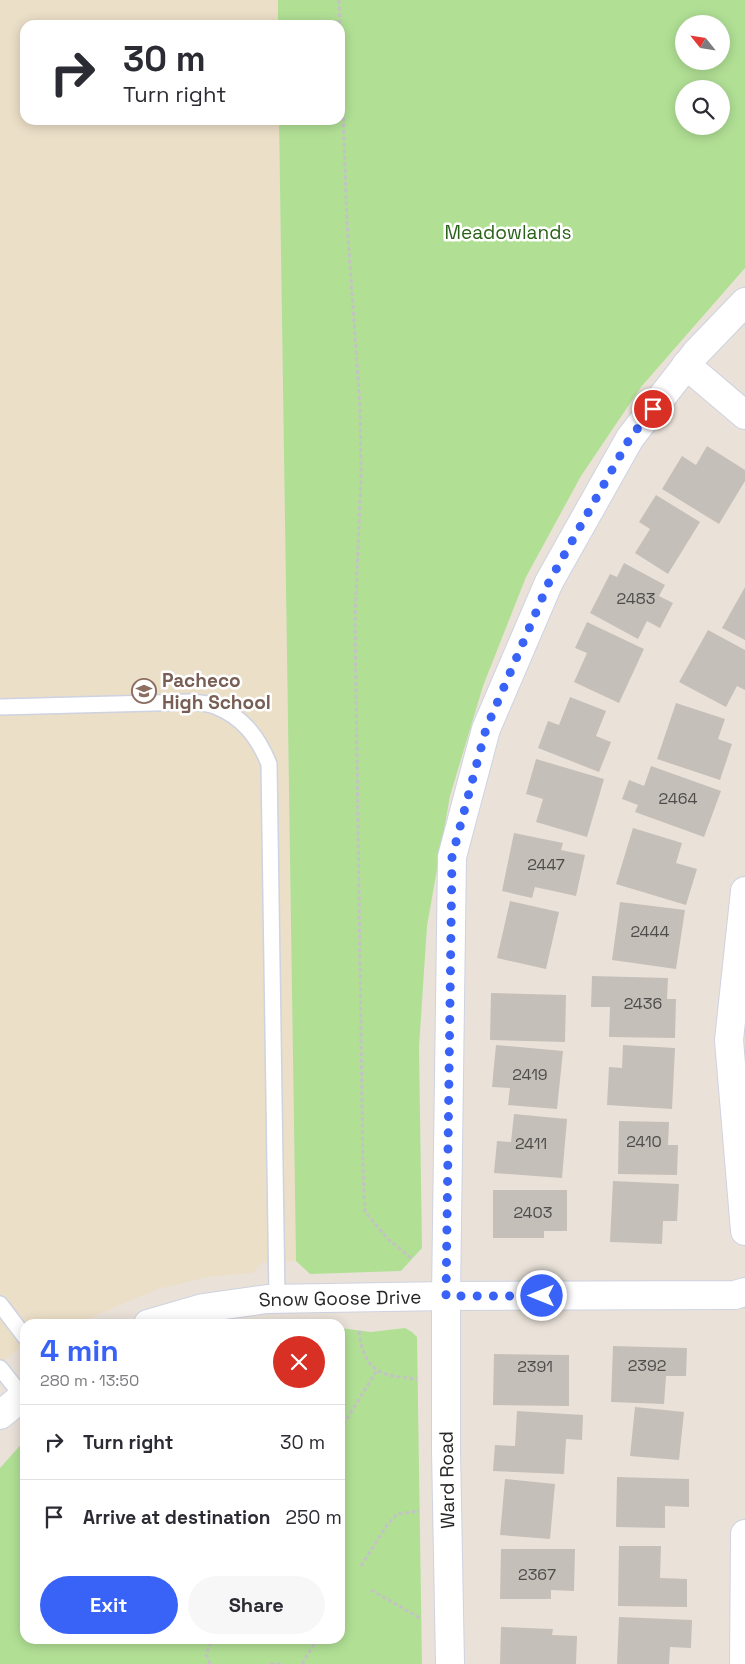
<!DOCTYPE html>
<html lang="en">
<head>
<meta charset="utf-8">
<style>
	body { margin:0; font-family:"Space Grotesk",sans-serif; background:#f7f7f7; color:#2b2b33; height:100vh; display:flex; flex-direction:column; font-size:19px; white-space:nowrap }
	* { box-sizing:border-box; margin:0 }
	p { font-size:16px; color:#7c7c81 }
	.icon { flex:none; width:28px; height:28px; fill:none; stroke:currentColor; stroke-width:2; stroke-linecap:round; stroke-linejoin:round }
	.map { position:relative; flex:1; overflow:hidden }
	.details { position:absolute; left:20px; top:1319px; width:325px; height:325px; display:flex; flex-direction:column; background:#fff; border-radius:15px; box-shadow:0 2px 12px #0003 }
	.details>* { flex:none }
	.banner { position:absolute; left:20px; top:20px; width:325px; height:105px; border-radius:15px; box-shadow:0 2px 12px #0003; background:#fff; color:#2b2b33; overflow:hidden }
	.needle { width:32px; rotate:300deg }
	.fabs { position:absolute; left:675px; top:15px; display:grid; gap:10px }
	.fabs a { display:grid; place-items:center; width:55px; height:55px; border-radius:50%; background:#fff; box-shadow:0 2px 12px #0003; font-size:25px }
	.pin { position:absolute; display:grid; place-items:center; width:42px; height:42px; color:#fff; margin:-21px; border:2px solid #fff; border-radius:50%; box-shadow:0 1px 5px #0007 }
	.me { position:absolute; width:55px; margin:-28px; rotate:270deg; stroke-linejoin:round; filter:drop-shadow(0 0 4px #0008) }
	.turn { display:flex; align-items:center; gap:18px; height:105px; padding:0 20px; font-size:22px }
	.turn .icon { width:65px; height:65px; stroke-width:2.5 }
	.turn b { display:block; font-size:35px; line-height:42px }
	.round { display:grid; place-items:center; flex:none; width:52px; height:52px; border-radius:26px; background:#f7f7f7 }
	.summary { display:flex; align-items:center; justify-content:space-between; height:85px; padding:0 20px }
	h1 { font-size:30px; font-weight:600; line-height:38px; color:#3963f6 }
	.button { display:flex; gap:10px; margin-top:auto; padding:10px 20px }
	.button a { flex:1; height:58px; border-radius:30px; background:#3963f6; color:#fff; font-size:20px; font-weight:600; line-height:58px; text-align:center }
	.button a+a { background:#f7f7f7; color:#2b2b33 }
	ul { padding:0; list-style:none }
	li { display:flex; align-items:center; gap:15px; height:75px; padding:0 20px; border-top:1px solid #e1e1e2 }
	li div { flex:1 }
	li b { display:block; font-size:19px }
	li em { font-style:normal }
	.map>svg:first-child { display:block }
</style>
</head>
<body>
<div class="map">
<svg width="745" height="1664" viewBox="0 0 745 1664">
	<rect width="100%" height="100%" fill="#eae2d9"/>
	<path fill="#ecdfc8" d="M0,0H278V25H25V120H279L296,1261L262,1263L253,1273L207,1277L158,1289L101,1313L80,1324H25V1344L0,1363Z"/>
	<path fill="#b1e095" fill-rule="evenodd" d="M278,0H745V268L641,387L581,476L526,577L483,686L450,796L427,926L419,1047L422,1248L401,1271L310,1274L296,1261L279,120H340V25H278ZM684,24H721V61H684ZM684,89H721V126H684Z
		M340,1328L371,1332L405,1328L412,1332L417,1337L422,1664H0V1468L25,1440V1639H340Z"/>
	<path fill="#c5bfb9" d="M707,446L745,470V481L719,524L662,489L682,456L696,465Z
		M656,495L700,522L668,574L635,553L650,529L639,522Z
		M624,563L665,585L659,596L673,603L660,628L647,621L638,639L590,613L610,574L617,577Z
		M745,587V640L722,628Z
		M587,622L644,649L619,703L574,682L587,653L575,648Z
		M708,630L745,650V690L737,686L726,707L679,682Z
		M570,697L606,711L596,736L611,742L599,772L538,748L548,721L559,725Z
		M676,703L725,719L718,739L732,744L720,780L657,759Z
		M536,759L604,779L587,837L536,822L543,799L526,794Z
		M651,766L721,791L704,837L635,812L638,805L622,799L629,780L644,786Z
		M633,828L682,843L676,863L697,869L686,905L616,884Z
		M514,833L563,843L561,850L585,855L576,896L535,887L532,898L502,891Z
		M510,901L559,912L546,969L497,958Z
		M620,902L685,910L676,969L612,960Z
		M592,976L668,978L667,999H676L675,1038L609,1037L610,1007H591Z
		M491,993L566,995L565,1042L490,1040Z
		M496,1045L563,1051L557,1109L508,1105L510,1088L492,1087Z
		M623,1045L675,1048L672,1109L607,1105L609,1067L622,1068Z
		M514,1114L567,1119L562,1178L494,1173L497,1141L511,1142Z
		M619,1121L669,1122L668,1145H678L677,1175L618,1174Z
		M613,1181L679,1184L677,1221H663L662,1244L610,1242Z
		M493,1190H567V1231H544V1238H493Z
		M613,1346L687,1348L686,1376H666L664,1404L611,1402Z
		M494,1354L569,1355V1406L493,1405Z
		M635,1407L684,1412L679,1460L630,1456Z
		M517,1411L583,1415L582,1440L566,1439L564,1474L493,1471L495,1445L515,1446Z
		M617,1477L689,1479V1507L665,1506V1528L616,1527Z
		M505,1479L555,1484L550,1539L500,1535Z
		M619,1546H661L660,1578L687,1579V1607L618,1606Z
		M501,1549H575L574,1591L551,1590V1599H500Z
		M619,1617L692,1620L691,1648L670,1647L669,1664H617Z
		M501,1627L553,1629L552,1635L577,1636L576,1664H500Z"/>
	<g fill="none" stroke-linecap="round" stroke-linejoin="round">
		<defs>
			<path id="lane" d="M0,707L192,702C199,703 208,703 215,706C243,717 258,737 269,764L277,1299
				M0,1304L25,1337
				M0,1368L23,1397"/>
			<g id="street">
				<path d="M686,365L745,415"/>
				<path d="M745,891L729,1040L745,1231"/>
				<path id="s1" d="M148,1324L203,1308L267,1299L446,1296L735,1295L745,1292"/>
				<path d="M0,1415L25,1395"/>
				<path d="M450,1664L446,1450V1296L452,857L486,729L549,582L630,438L696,353L745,302"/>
				<path d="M744,1664L745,1534"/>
			</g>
		</defs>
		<use href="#lane" stroke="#ced2e1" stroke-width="18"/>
		<use href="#street" stroke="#ced2e1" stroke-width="30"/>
		<path stroke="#c3c3c3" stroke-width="3" stroke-dasharray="4 2.5" stroke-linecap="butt" d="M339,0L347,222L360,407L361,477L355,619L363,1171L365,1212L388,1239L411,1258
			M359,1331C364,1371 379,1376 417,1379
			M340,1430L377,1370
			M361,1566L387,1525L397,1514L419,1511
			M371,1590L420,1618
			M340,1601L341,1600
			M210,1664L206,1654L213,1639
			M270,1664H282
			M302,1664L317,1639"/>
		<use href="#lane" stroke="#fff" stroke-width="15"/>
		<use href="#street" stroke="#fff" stroke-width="28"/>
	</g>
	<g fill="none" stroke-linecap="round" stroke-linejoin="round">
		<path stroke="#3963f6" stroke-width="9" stroke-dasharray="0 16.2" d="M542,1296H446L452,857L486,729L549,582L630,438L653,409"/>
	</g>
	<defs>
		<symbol id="school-ring" viewBox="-11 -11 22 22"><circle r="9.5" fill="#fff" stroke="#8d6e63" stroke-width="1.5"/><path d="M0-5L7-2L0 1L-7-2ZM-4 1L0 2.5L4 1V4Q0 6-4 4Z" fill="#8d6e63"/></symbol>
	</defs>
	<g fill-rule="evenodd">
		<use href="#school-ring" x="130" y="677" width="28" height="28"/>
	</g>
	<g text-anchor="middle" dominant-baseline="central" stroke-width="5" stroke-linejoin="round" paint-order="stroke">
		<g font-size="16" fill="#4e4d4c">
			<text x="636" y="598">2483</text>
			<text x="678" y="798">2464</text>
			<text x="546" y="864">2447</text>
			<text x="650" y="931">2444</text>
			<text x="643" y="1003">2436</text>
			<text x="530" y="1074">2419</text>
			<text x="644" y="1141">2410</text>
			<text x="531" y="1143">2411</text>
			<text x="533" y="1212">2403</text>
			<text x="647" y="1365">2392</text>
			<text x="535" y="1366">2391</text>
			<text x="537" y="1574">2367</text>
		</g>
		<g font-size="19" fill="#2b621a" stroke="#fff">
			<text x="508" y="232">Meadowlands</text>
		</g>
		<g font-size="19" font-weight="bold" fill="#785e54" stroke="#fff" text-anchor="start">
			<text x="162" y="680">Pacheco<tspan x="162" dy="22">High School</tspan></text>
		</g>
		<g font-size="19" fill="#272727" stroke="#fff">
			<text stroke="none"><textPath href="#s1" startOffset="195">Snow Goose Drive</textPath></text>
			<text transform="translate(447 1480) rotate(-91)">Ward Road</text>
		</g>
	</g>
</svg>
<div class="fabs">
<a><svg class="needle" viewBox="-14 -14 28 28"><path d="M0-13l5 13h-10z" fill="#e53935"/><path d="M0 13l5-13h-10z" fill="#7c7c81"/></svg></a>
<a><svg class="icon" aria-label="search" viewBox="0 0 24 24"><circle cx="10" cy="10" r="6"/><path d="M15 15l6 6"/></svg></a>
</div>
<div class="pin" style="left:653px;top:409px;background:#d93025"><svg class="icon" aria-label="arrive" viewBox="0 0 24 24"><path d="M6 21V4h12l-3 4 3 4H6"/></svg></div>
<svg class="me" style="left:542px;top:1296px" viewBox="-20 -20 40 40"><circle r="17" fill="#3963f6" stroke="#fff" stroke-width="3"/><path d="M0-11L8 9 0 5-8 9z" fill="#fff"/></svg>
<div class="banner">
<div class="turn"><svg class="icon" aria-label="right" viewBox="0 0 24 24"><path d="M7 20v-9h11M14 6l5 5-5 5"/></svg><div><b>30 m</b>Turn right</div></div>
</div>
<section class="details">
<div class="summary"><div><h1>4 min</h1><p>280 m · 13:50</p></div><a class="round" style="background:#d93025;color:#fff"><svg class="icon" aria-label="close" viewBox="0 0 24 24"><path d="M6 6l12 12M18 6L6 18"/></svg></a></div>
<ul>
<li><svg class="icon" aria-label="right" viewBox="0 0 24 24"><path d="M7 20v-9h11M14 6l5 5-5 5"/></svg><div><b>Turn right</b></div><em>30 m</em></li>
<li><svg class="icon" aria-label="arrive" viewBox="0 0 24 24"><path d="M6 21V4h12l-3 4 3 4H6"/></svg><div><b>Arrive at destination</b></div><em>250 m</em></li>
</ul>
<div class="button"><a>Exit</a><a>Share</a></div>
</section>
</div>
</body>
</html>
